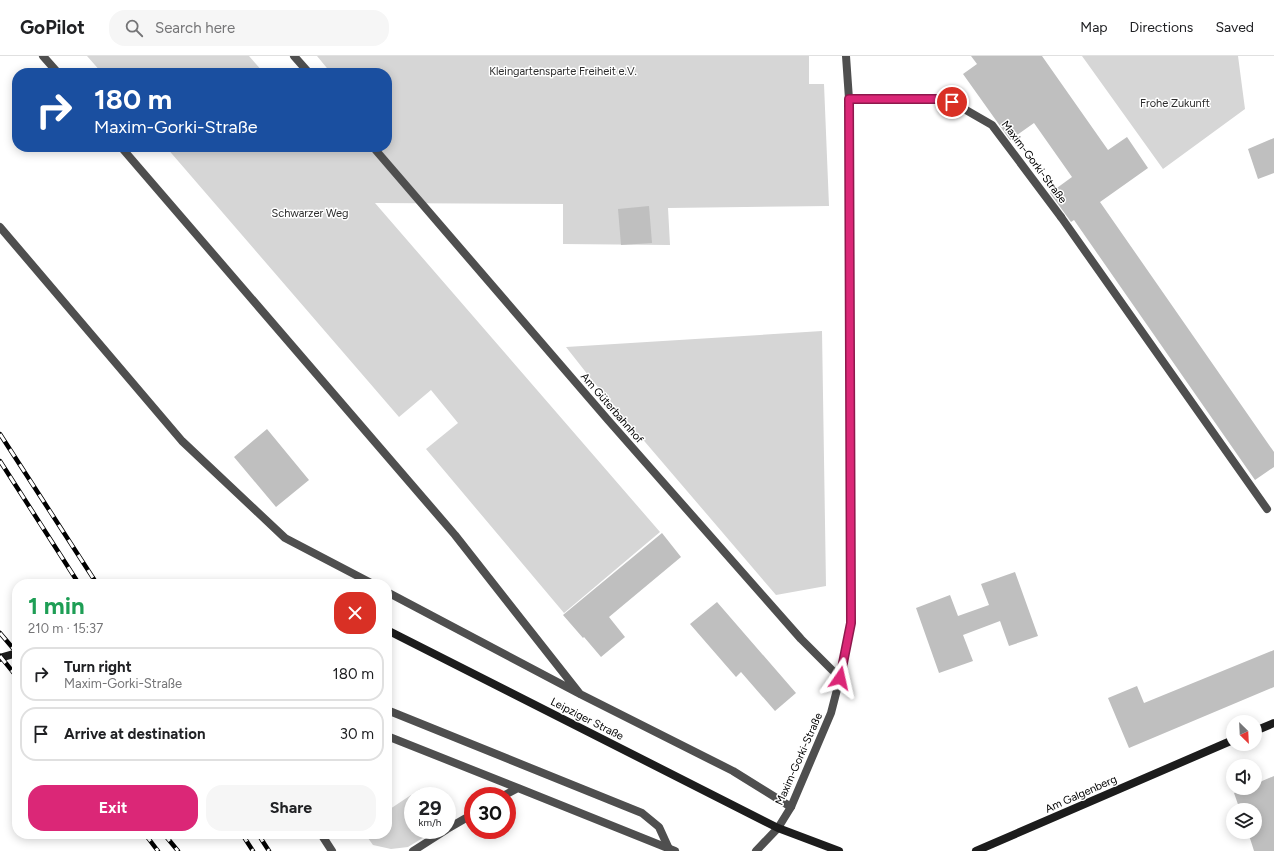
<!DOCTYPE html>
<html lang="en">
<head>
<meta charset="utf-8">
<style>
	body { margin:0; font-family:Figtree,sans-serif; background:#f6f6f6; color:#202124; height:100vh; display:flex; flex-direction:column; font-size:15px; white-space:nowrap }
	* { box-sizing:border-box; margin:0 }
	p { font-size:13px; color:#757577 }
	.icon { flex:none; width:22px; height:22px; fill:none; stroke:currentColor; stroke-width:2; stroke-linecap:round; stroke-linejoin:round }
	.map { position:relative; flex:1; overflow:hidden }
	.side { position:absolute; left:12px; top:523px; width:380px; height:260px; display:flex; flex-direction:column; background:#fff; border-radius:16px; box-shadow:0 2px 10px #0003 }
	.side>* { flex:none }
	.guide { position:absolute; left:12px; top:12px; width:380px; height:84px; border-radius:16px; box-shadow:0 2px 10px #0003; background:#1a4fa0; color:#fff; overflow:hidden }
	.needle { width:26px; rotate:156deg }
	.controls { position:absolute; left:1226px; top:659px; display:grid; gap:8px }
	.controls a { display:grid; place-items:center; width:36px; height:36px; border-radius:50%; background:#fff; box-shadow:0 2px 10px #0003; font-size:20px }
	.speed { position:absolute; left:404px; top:731px; display:flex; gap:8px; font-size:20px; font-weight:700; text-align:center }
	.speed>* { display:grid; place-content:center; width:52px; height:52px; border-radius:50%; background:#fff; box-shadow:0 2px 10px #0003; line-height:1 }
	.speed small { font-size:10px; font-weight:400 }
	.speed .limit { border:6px solid #d22; background:#fff; color:#111 }
	.pin { position:absolute; display:grid; place-items:center; width:34px; height:34px; color:#fff; margin:-17px; border:2px solid #fff; border-radius:50%; box-shadow:0 1px 4px #0007 }
	.me { position:absolute; width:44px; margin:-22px; rotate:11deg; stroke-linejoin:round; filter:drop-shadow(0 0 3px #0008) }
	.turn { display:flex; align-items:center; gap:14px; height:84px; padding:0 16px; font-size:18px }
	.turn .icon { width:52px; height:52px; stroke-width:2.5 }
	.turn b { display:block; font-size:28px; line-height:34px }
	.round { display:grid; place-items:center; flex:none; width:42px; height:42px; border-radius:16px; background:#f6f6f6 }
	.head { display:flex; align-items:center; justify-content:space-between; height:68px; padding:0 16px }
	h1 { font-size:24px; font-weight:700; line-height:30px; color:#1e9e55 }
	.cta { display:flex; gap:8px; margin-top:auto; padding:8px 16px }
	.cta a { flex:1; height:46px; border-radius:16px; background:#db2777; color:#fff; font-size:16px; font-weight:700; line-height:46px; text-align:center }
	.cta a+a { background:#f6f6f6; color:#202124 }
	ul { padding:0; list-style:none }
	li { display:flex; align-items:center; gap:12px; height:54px; margin:0 8px 6px; padding:0 8px; border:2px solid #e0e0e0; border-radius:16px }
	li div { flex:1 }
	li b { display:block; font-size:15px }
	li em { font-style:normal }
	header { display:flex; align-items:center; gap:24px; box-sizing:border-box; height:56px; padding:0 20px; background:#fff; border-bottom:1px solid #e0e0e0 }
	header strong { font-size:19px }
	nav { display:flex; gap:22px; margin-inline-start:auto; font-size:14px }
	.search { width:280px; height:36px; background:#f6f6f6; display:flex; align-items:center; gap:10px; box-sizing:border-box; padding:0 14px; border-radius:16px; color:#757577; font-size:15px }
	.map>svg:first-child { display:block }
</style>
</head>
<body>
<header>
<strong>GoPilot</strong>
<div class="search"><svg class="icon" aria-label="search" viewBox="0 0 24 24"><circle cx="10" cy="10" r="6"/><path d="M15 15l6 6"/></svg>Search here</div>
<nav><a>Map</a><a>Directions</a><a>Saved</a></nav>
</header>
<div class="map">
<svg width="1274" height="795" viewBox="0 0 1274 795">
	<rect width="100%" height="100%" fill="#fff"/>
	<path fill="#d6d6d6" d="M87,0H249L264,17H102Z
		M317,0H809V28H824L829,150L668,152L670,189L563,188V148L375,147L660,476L564,557L426,393L458,367L431,334L399,361L166,91H387V17H331Z
		M1082,0H1238L1245,53L1163,113Z
		M822,275L826,530L776,539L592,324L566,291Z
		M420,733L425,740H413V774L434,775L408,791L391,793L373,789L365,778H387V755Z"/>
	<path fill="#bfbfbf" d="M971,0H1042L1108,94L1127,81L1148,112L1100,146L1274,396V411L1255,424L1074,164L1071,166L1050,137L1072,121L1034,67L1010,84L963,18L977,8Z
		M1274,82V117L1258,123L1248,93Z
		M649,150L652,187L621,189L618,153Z
		M267,373L309,424L276,451L234,401Z
		M662,477L681,501L609,561L625,581L601,601L584,581L583,582L563,559Z
		M1015,516L1038,580L1009,590L1000,565L963,579L973,605L939,617L916,552L950,539L958,560L989,549L981,528Z
		M717,546L796,637L775,655L741,616L736,621L690,568Z
		M1274,594V631L1129,692L1108,642L1137,630L1144,647Z
		M1274,720V795H1254L1248,776H1255V754H1240L1234,737L1246,732H1255V728Z"/>
	<g fill="none" stroke-linecap="round" stroke-linejoin="round">
		<path stroke="#4f4f4f" stroke-width="8" d="M43,0L58,17
			M121,91L455,479L580,638
			M1061,161L1267,453
			M0,171L182,385L285,482L373,528
			M387,536L580,638L733,715L791,751
			M387,654L642,757L659,771L669,793"/>
		<path stroke="#4f4f4f" stroke-width="8" d="M294,0L309,17
			M849,43H944L959,50L992,69L1061,161
			M373,91L608,364L801,583L840,622
			M387,680L518,732
			M503,740L518,732L675,795
			M447,773L473,758
			M321,778L332,795
			M413,795L446,774
			M756,795L778,772L791,751L831,657L840,622L851,567L849,43L846,0"/>
		<path stroke="#1c1c1c" stroke-width="8" d="M387,574L778,772L839,795
			M0,602L17,597
			M1255,675L1274,667
			M976,795L1233,684"/>
		<defs>
			<path id="rail" d="M0,378L97,528
				M0,405L79,528
				M0,577L17,597
				M0,600L17,621
				M145,778L158,795
				M164,778L178,795
				M242,778L253,795
				M258,778L269,795"/>
		</defs>
		<use href="#rail" stroke="#000" stroke-width="4.5"/>
		<use href="#rail" stroke="#fff" stroke-width="3" stroke-dasharray="9" stroke-linecap="butt"/>
	</g>
	<g fill="none" stroke-linecap="round" stroke-linejoin="round">
		<defs>
			<path id="route" d="M840,622L851,567L849,43H944L952,46"/>
		</defs>
		<use href="#route" stroke="#8e194d" stroke-width="10"/>
		<use href="#route" stroke="#db2777" stroke-width="7"/>
	</g>
	<g text-anchor="middle" dominant-baseline="central" stroke-width="3" stroke-linejoin="round" paint-order="stroke">
		<g font-size="11" fill="#2d2d2d" stroke="#fff">
			<text x="563" y="15">Kleingartensparte Freiheit e.V.</text>
			<text x="1175" y="47">Frohe Zukunft</text>
			<text x="310" y="157">Schwarzer Weg</text>
		</g>
		<g font-size="11" fill="#000" stroke="#fff">
			<text transform="translate(1034 106) rotate(53)">Maxim-Gorki-Straße</text>
			<text transform="translate(612 352) rotate(49)">Am Güterbahnhof</text>
			<text transform="translate(587 663) rotate(27)">Leipziger Straße</text>
			<text transform="translate(799 703) rotate(-66)">Maxim-Gorki-Straße</text>
			<text transform="translate(1081 738) rotate(-24)">Am Galgenberg</text>
		</g>
	</g>
</svg>
<div class="controls">
<a><svg class="needle" viewBox="-14 -14 28 28"><path d="M0-13l5 13h-10z" fill="#e53935"/><path d="M0 13l5-13h-10z" fill="#757577"/></svg></a>
<a><svg class="icon" aria-label="sound" viewBox="0 0 24 24"><path d="M4 9h4l5-4v14l-5-4H4zM17 9q2 3 0 6"/></svg></a>
<a><svg class="icon" aria-label="layers" viewBox="0 0 24 24"><path d="M12 4l9 5-9 5-9-5zM3 14l9 5 9-5"/></svg></a>
</div>
<div class="speed"><div>29<small>km/h</small></div><div class="limit">30</div></div>
<div class="pin" style="left:952px;top:46px;background:#d93025"><svg class="icon" aria-label="arrive" viewBox="0 0 24 24"><path d="M6 21V4h12l-3 4 3 4H6"/></svg></div>
<svg class="me" style="left:840px;top:622px" viewBox="-20 -20 40 40"><path d="M0-17L14 15 0 8-14 15z" fill="#db2777" stroke="#fff" stroke-width="4"/></svg>
<div class="guide">
<div class="turn"><svg class="icon" aria-label="right" viewBox="0 0 24 24"><path d="M7 20v-9h11M14 6l5 5-5 5"/></svg><div><b>180 m</b>Maxim-Gorki-Straße</div></div>
</div>
<section class="side">
<div class="head"><div><h1>1 min</h1><p>210 m · 15:37</p></div><a class="round" style="background:#d93025;color:#fff"><svg class="icon" aria-label="close" viewBox="0 0 24 24"><path d="M6 6l12 12M18 6L6 18"/></svg></a></div>
<ul>
<li><svg class="icon" aria-label="right" viewBox="0 0 24 24"><path d="M7 20v-9h11M14 6l5 5-5 5"/></svg><div><b>Turn right</b><p>Maxim-Gorki-Straße</p></div><em>180 m</em></li>
<li><svg class="icon" aria-label="arrive" viewBox="0 0 24 24"><path d="M6 21V4h12l-3 4 3 4H6"/></svg><div><b>Arrive at destination</b></div><em>30 m</em></li>
</ul>
<div class="cta"><a>Exit</a><a>Share</a></div>
</section>
</div>
</body>
</html>
